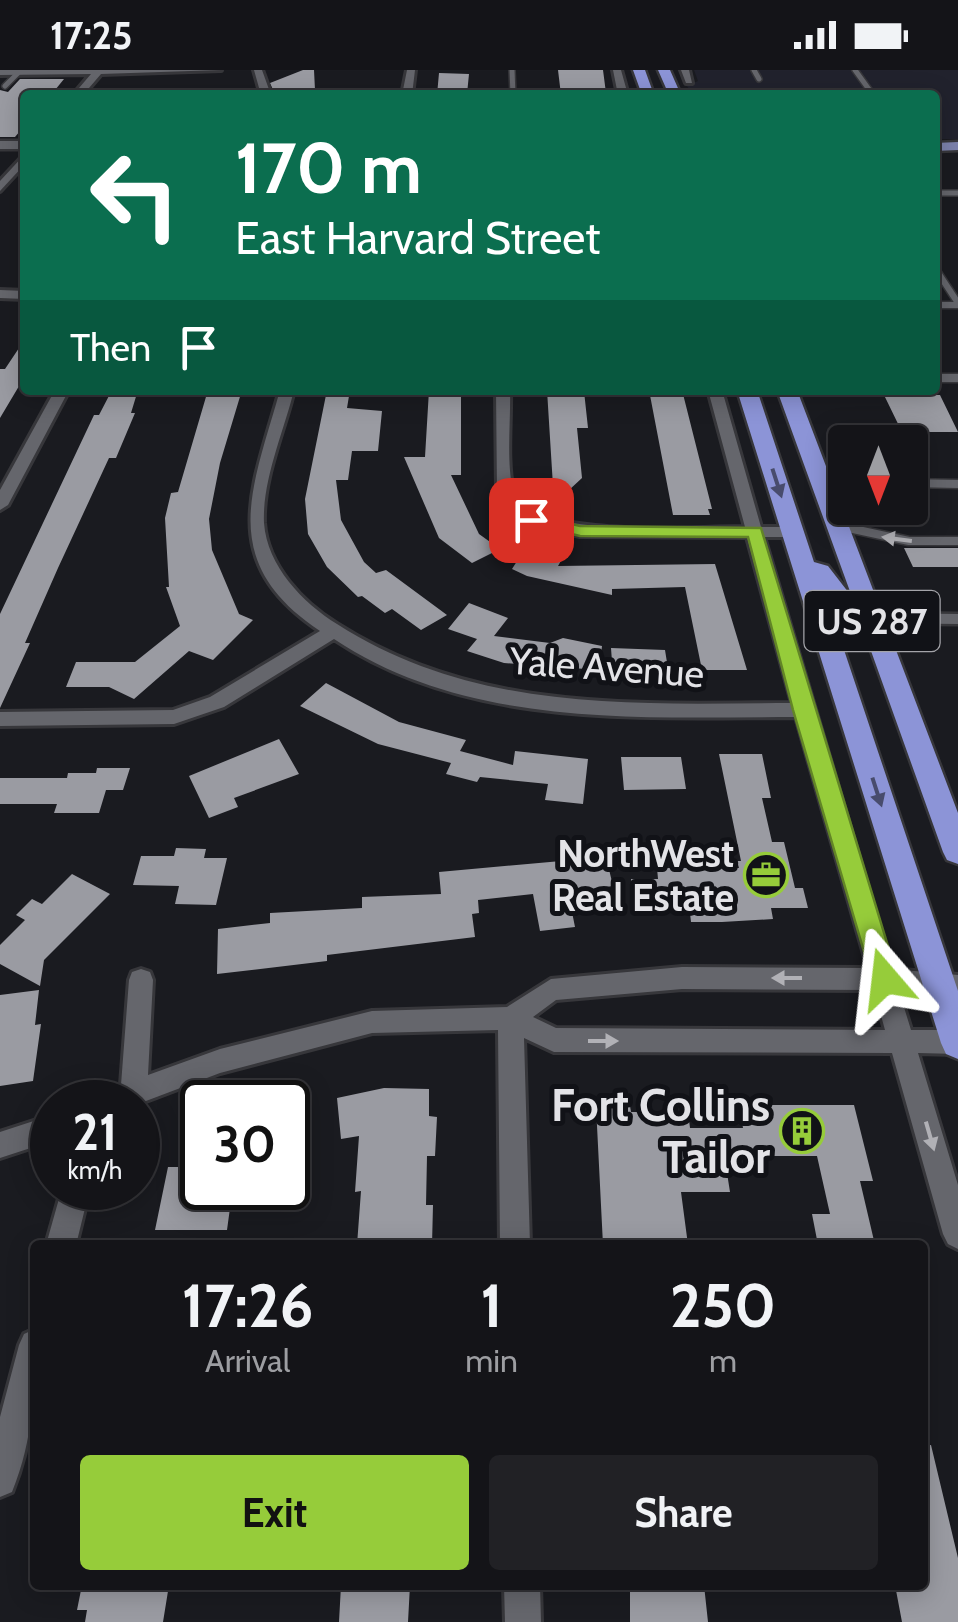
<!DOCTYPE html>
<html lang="en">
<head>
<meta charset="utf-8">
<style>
	body { margin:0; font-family:Cabin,sans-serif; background:#212125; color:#f1f3f6; height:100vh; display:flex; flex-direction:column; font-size:38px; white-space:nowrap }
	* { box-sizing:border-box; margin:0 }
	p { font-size:32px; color:#9d9ea2 }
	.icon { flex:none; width:55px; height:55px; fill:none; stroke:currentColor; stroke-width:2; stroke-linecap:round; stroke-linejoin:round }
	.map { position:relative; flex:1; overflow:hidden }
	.sheet { position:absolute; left:30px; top:1170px; width:898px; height:350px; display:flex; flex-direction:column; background:#141418; border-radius:10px; box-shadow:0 5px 25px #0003,0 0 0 2px #333337 }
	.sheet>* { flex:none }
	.guide { position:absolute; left:20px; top:20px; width:920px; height:305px; border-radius:10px; box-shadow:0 5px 25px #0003,0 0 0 2px #333337; background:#0b6e4f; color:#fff; overflow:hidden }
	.needle { width:65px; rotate:180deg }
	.fabs { position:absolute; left:828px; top:355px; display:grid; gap:20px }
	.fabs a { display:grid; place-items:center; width:100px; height:100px; border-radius:10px; background:#141418; box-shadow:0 5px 25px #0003,0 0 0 2px #333337; font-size:50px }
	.speed { position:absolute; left:30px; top:1010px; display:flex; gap:20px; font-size:50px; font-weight:700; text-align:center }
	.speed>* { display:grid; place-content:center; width:130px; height:130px; border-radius:50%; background:#141418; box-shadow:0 5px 25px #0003,0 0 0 2px #333337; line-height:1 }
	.speed small { font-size:25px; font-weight:400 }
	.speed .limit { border:5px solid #111; border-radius:15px; background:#fff; color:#111 }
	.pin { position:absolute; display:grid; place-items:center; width:85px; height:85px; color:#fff; margin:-42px; border-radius:20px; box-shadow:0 5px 15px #0006 }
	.me { position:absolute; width:110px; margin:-55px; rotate:343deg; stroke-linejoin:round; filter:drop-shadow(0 0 8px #0008) }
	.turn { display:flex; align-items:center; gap:35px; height:210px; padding:0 50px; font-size:45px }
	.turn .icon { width:130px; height:130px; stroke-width:2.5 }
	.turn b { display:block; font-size:70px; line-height:85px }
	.then { display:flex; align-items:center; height:95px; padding:0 50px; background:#0003; gap:20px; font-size:38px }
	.eta { display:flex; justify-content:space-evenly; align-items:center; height:170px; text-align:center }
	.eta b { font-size:60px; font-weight:700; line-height:70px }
	.button { display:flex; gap:20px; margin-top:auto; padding:20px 50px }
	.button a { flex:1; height:115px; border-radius:10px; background:#96cc3a; color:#111; font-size:40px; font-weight:700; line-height:115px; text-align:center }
	.button a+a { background:#212125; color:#f1f3f6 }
	.status { display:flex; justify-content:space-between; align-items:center; height:70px; padding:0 50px; background:#141418; direction:ltr }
	.status svg { height:28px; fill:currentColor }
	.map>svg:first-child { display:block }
</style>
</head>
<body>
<div class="status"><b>17:25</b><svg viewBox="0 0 49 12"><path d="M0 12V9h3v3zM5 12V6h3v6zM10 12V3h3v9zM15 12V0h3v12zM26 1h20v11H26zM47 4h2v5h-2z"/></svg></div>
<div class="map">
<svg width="958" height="1552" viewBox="0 0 958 1552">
	<rect width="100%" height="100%" fill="#1a1b20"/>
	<path fill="#21222d" d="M694,0H958V69H935V25H693L687,16L698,11Z"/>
	<path fill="#9a9ba2" d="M303,0H314L315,20L274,22L270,13Z
		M558,0H603L606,23L561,25Z
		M439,3L469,4L467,24L437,25Z
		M20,9H64L51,25H25V55L15,67H0V20L8,22Z
		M25,269V306L0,348V299H5Z
		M112,320H138L131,343H135L116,388H109L58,498L25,573H30L0,638V544L94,345H99Z
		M208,320H242L220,393L209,449L212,480L239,544L253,550L213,590L189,581L134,629L109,617H66L76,592H135L180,556L166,517H169L165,448L171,423L178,422Z
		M327,320H350L347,338L382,341L378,381H352L348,410H336L341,450L364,492L376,503L386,500L447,545L421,560L392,539L385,543L362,526L358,527L327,497L308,464L305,429Z
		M429,320H461V405H451L479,464L500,479L472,493L439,468L404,387H425Z
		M547,320L584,321L588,358H577L582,408L568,421L553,416Z
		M649,320H680L683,324L712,439H708L710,445H673Z
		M884,325H940L958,362H902Z
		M904,478H958V497H913Z
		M524,480L562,489L558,496L715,494L747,600H702L685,517L612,519V525L527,506L512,499Z
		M469,533L508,548L494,566L550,573L563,568L602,576L599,600L504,593L467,581L477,569L448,559Z
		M611,578L665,580L669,605H613Z
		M326,613L399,652L466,670L460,681L513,695L515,681L588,689L583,734L545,730L548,714L480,707L477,712L446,704L451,693L378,674L300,636Z
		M279,669L299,704L234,728L238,737L209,748L189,706Z
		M719,684H762L771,728H762L772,772H784L795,818H803L808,838H771L773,849L722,852H691L690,843L634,839L631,809H658L657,798H739L737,791H741Z
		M621,687H681L686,719L624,720Z
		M97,698H130L123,720H106L99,743H54L57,734H0V708H67L68,703H96Z
		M176,778L206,779L204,788H227L216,835L175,834L179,816L133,815L141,786H174Z
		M606,787L613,816L568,822L575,857L540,861L533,824L478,830L479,843L472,844L475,867L327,885V891L217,904L218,859L270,853V843L362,838V827L441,824L439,802Z
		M72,804L110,824L44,890L40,916L0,894V875L25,850L16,845L32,829L42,834Z
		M39,920L35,955L41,954L33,1011L0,1016V925Z
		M384,1018L429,1019V1046L437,1047L435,1086H427L426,1135H433L432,1175H357L361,1121L355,1122L359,1066L341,1069L337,1028Z
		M739,1035H854L873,1111H860L875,1175H818L812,1144H830L817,1086H732L735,1103H727L730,1122H681L688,1175H603L596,1036H630L631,1042H688L690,1058H743Z
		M168,1097H202V1118H270L267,1139L230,1138L227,1160H155Z
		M931,1375L958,1488V1552H902L895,1515H922V1376Z
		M82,1515H169L163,1552H85L87,1540H77Z
		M341,1515H410L408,1552H339Z
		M630,1515H704L708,1552H630Z"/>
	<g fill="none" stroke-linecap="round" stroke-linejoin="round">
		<defs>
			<path id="lane-far3" d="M512,0L513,25
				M754,0L759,9
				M855,0L873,25
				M5,16L19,2
				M674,23L699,24
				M938,123H958"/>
			<path id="lane-far2" d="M935,198L958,233
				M935,235H958"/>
			<path id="lane-far1" d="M935,308H958
				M822,413H845
				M910,413L958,414
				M839,456L909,471H958"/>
			<path id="lane" d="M872,548L958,549"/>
			<path id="street" d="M0,0H221L101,4L83,25H73L91,4L0,5Z
				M254,0H262L271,25H261Z
				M407,0H415L412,25H402Z
				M613,0H621L628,25H618Z
				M681,0H689L692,13H686Z
				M25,84V94L0,121V111Z
				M0,220L25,221V229L0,228Z
				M55,320H69L8,435L0,440V420Z
				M280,320H294C284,361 262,410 264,453C267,496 303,533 337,554C476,643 634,634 792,633L747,467L580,466L525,454L512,444L497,422L496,320H510C511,349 506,392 513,420C525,471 700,457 745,457L708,320H722L761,457H793L801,462L793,467H764L892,899L958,905V927L899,921L911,960H958V984L918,983L958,1115V1179L948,1174L943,1164L892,983L554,982L524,968L530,1175H500L498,960L372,963L220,1003L138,1034L96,1032L99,1023L121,1015L129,910L132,902L141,899L150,902L153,910L148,1005L220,979L372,941L507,937L551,909L682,897L868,898L796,647C641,647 469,659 334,569L224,637L174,654L0,656V642L173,640L210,627L320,561C215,491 253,418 280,320ZM682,919L874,920L885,960L556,958L533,947L556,930Z
				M52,1045V1071L0,1088V1062Z
				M62,1118H90L76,1175H46Z
				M35,1259C35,1316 34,1369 12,1422L0,1427V1347L19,1275L24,1264Z
				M504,1515H540L541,1552H505Z"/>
			<path id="secondary" d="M0,71H25V79H0Z"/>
			<path id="primary" d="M958,72V80L935,81V73Z"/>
			<path id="highway" d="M633,0H645L654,25H642Z
				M658,0H670L681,25H669Z
				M737,320H757L814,492L828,496L852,527L777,320H797L958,743V794L947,790L943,782L861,553L831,536L827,529L958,921V989L946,984L941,973Z"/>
		</defs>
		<use href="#lane-far3" stroke="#37373b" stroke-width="8"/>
		<use href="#lane-far2" stroke="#37373b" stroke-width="9"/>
		<use href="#lane-far1" stroke="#37373b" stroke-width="11"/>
		<use href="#lane" stroke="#37373b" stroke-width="15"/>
		<use href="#street" stroke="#37373b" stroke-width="6"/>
		<use href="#secondary" stroke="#37373b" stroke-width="5"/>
		<use href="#primary" stroke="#37373b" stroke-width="5"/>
		<use href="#highway" stroke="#37373b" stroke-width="5"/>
		<use href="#lane-far3" stroke="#65666c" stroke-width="5"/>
		<use href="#lane-far2" stroke="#65666c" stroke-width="6"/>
		<use href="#lane-far1" stroke="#65666c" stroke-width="8"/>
		<use href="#lane" stroke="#65666c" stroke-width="10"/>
		<use href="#street" fill="#65666c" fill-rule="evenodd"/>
		<use href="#secondary" fill="#65666c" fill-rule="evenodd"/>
		<use href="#primary" fill="#7c82ac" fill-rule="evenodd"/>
		<use href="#highway" fill="#8c94d7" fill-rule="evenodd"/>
	</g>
	<defs><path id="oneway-solid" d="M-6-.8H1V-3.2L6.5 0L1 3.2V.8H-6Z" transform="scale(2.5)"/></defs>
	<g fill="#484c6d">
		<use href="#oneway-solid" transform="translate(777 413) rotate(72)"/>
		<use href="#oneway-solid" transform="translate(877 722) rotate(72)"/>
	</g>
	<g fill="#b1b1b6">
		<use href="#oneway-solid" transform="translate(897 469) rotate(-172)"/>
		<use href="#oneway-solid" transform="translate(787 908) rotate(-180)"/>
		<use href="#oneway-solid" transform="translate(603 971)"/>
		<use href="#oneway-solid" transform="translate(930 1066) rotate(74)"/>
	</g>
	<path fill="#96cc3a" stroke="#628526" stroke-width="2.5" d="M531,444L580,456L761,458L898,909L894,916L885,920L876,916L872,909L793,640L748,467L580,466L525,453L523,450Z"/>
	<defs>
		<symbol id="office-ring" viewBox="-11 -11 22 22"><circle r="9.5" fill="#111217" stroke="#96cc3a" stroke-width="1.5"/><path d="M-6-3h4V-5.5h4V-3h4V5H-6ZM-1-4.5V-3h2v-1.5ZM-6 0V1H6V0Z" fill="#96cc3a"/></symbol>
		<symbol id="building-ring" viewBox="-11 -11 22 22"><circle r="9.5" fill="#111217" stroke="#96cc3a" stroke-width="1.5"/><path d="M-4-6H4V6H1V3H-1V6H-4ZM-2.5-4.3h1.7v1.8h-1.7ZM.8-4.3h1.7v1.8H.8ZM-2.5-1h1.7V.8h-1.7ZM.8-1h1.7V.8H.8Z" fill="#96cc3a"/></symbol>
	</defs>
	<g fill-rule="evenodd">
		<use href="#office-ring" x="741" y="780" width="50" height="50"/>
		<use href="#building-ring" x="777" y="1036" width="50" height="50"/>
	</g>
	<g text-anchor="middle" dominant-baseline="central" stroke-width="10" stroke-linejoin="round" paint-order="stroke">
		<rect fill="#111217" stroke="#a4a4a9" stroke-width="2.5" x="804.5" y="521" width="135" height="60" rx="8"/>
		<g font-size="35" font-weight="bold" fill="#e3e3e7">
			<text x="872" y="551">US 287</text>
		</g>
		<g font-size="38" fill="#e3e3e7" stroke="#111217">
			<text transform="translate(607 597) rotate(4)">Yale Avenue</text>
		</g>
		<g font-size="38" font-weight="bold" fill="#e3e3e7" stroke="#111217" text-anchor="end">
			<text x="734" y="783">NorthWest<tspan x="734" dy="44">Real Estate</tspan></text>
		</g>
		<g font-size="45" font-weight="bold" fill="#e3e3e7" stroke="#111217" text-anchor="end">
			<text x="770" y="1035">Fort Collins<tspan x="770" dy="52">Tailor</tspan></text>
		</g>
	</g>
</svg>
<div class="fabs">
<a><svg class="needle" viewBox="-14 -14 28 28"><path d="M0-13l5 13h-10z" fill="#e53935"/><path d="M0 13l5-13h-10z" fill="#9d9ea2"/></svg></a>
</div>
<div class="speed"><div>21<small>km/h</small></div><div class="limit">30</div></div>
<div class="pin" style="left:531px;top:450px;background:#d93025"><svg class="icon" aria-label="arrive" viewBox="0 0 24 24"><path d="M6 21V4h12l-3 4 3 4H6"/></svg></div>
<svg class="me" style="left:885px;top:909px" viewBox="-20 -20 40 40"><path d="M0-17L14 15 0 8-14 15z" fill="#96cc3a" stroke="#fff" stroke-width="4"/></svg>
<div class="guide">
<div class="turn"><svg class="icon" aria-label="left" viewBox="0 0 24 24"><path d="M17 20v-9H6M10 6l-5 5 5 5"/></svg><div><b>170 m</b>East Harvard Street</div></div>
<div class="then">Then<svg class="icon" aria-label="arrive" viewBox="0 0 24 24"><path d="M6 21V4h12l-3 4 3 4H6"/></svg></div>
</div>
<section class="sheet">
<div class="eta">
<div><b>17:26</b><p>Arrival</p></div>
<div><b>1</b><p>min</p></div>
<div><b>250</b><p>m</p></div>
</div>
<div class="button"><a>Exit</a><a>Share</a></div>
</section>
</div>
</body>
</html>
